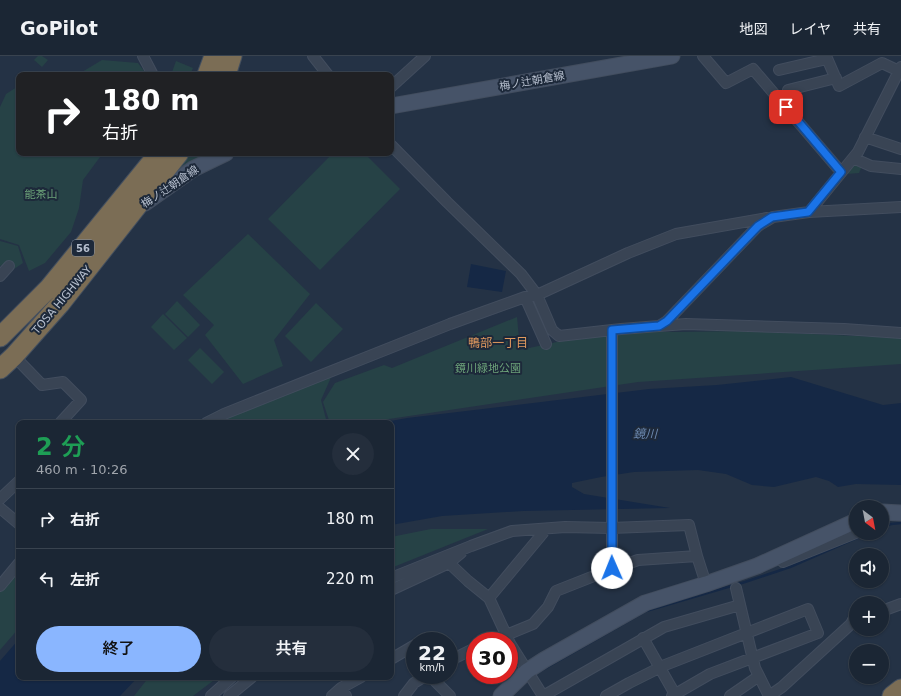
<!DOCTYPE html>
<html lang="ja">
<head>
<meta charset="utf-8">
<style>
	body { margin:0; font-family:"DejaVu Sans","Noto Sans JP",sans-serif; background:#242e3c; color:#f1f3f6; height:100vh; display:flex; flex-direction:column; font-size:15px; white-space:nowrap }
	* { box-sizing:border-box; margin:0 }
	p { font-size:13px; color:#a0a5ac }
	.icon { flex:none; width:22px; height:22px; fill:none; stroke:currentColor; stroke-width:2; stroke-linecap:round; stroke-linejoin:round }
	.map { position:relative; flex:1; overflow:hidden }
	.details { position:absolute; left:16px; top:364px; width:378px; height:260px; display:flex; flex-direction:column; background:#1b2634; border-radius:8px; box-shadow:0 1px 3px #0004,0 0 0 1px #39434f }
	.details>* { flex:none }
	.guide { position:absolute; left:16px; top:16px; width:378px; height:84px; border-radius:8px; box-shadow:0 1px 3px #0004,0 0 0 1px #39434f; background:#202124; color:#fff; overflow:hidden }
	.needle { width:26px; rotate:148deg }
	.buttons { position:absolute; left:849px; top:444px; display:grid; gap:8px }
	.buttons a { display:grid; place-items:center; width:40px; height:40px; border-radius:50%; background:#1b2634; box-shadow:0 1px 3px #0004,0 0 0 1px #39434f; font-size:20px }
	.speed { position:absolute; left:406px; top:576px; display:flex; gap:8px; font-size:20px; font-weight:700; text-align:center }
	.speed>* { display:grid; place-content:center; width:52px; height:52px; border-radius:50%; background:#1b2634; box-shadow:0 1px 3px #0004,0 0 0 1px #39434f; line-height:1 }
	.speed small { font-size:10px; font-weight:400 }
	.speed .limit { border:6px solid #d22; background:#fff; color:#111 }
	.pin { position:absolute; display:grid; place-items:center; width:34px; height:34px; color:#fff; margin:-17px; border-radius:8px; box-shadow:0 2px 6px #0006 }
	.me { position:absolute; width:44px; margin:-22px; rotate:359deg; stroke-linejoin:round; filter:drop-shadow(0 0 3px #0008) }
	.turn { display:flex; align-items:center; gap:14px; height:84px; padding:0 20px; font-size:18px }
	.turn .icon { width:52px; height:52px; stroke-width:2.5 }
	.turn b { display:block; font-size:28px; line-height:34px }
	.round { display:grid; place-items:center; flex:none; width:42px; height:42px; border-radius:21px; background:#242e3c }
	.headline { display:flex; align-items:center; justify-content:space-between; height:68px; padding:0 20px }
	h1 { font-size:24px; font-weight:600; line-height:30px; color:#1e9e55 }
	.primary-button { display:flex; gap:8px; margin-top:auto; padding:8px 20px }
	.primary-button a { flex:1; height:46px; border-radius:24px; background:#8ab6ff; color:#111; font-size:16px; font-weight:600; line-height:46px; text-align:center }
	.primary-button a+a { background:#242e3c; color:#f1f3f6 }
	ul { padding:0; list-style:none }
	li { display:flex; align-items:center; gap:12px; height:60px; padding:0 20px; border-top:1px solid #39434f }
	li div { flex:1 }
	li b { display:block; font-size:15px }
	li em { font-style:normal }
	header { display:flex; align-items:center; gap:24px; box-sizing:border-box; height:56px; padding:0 20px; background:#1b2634; border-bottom:1px solid #39434f }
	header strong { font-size:19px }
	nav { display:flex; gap:22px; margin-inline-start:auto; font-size:14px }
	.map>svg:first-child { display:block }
</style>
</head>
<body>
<header>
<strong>GoPilot</strong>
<nav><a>地図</a><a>レイヤ</a><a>共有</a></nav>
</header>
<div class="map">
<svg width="901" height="640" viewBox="0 0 901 640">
	<rect width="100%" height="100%" fill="#243245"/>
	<path fill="#264246" d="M38,0H42L48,4L42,11L34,4Z
		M102,4L138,7L147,19H77Z
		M176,5L193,12L190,19H171Z
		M17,31L19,32V97H103L83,124L79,152L71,176L45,207L29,215L19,189L0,183V51L6,38Z
		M184,97H215L160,130Z
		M333,97H364L400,133L320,214L268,163Z
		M853,107L862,110L859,117L847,118Z
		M248,178L310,238L274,284L283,310L243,328L205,279L214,269L183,239Z
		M0,185L18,190L23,207L14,213L5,208L0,210Z
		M177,245L200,269L188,281L165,258Z
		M316,247L343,273L311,306L285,280Z
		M163,258L187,282L174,294L151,271Z
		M517,261L520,294L612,274L676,276L745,275L901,282V308L638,326L362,367H330L323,346L335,327L384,309L392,312Z
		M200,292L224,316L212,328L188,304Z
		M332,319L321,344L327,367H211Z
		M431,473H488L391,512V481Z
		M19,511V572L0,594V534Z
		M149,621H218L193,640H134Z"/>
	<path fill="#152845" d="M471,208L506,215L502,236L467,231Z
		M791,321L883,349L901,347V429L856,428L838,431L829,425L816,421L774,431L752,429L726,418L698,414L634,416L601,421L572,427V431L584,438L670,452L523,455L442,460L391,469V367H380L407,362L649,333L717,329Z
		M19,583V621H76L75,625L84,621H138L120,640H0V605Z"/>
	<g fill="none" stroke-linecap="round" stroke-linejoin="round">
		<path stroke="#152845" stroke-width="2.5" d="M882,471L891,468L901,467
			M537,617L646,555L745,526L790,511L868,477"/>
		<defs>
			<path id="street" d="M143,0L153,19
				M313,0L328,19
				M703,0L726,27L753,13L841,116
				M826,0L839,30L882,7L899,15
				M779,14L827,3
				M391,31L425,0
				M788,34L836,22
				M865,81L901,93
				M391,89L447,146L521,218L537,239L552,274L559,280L621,273L659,270L667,265L758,170L773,161L809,156L901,151
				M853,102L871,110L901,113
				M809,156L858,96L901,11
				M0,220L9,210
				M525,241L546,288
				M659,270L686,268L844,273L901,277
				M612,274V512
				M14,300L42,329L63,326L81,344L60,367
				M206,367L224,358L450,268L525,241L537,239L628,197L676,178L767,162
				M0,443L19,425
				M0,452L19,468
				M461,497L449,507L468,525L489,542
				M780,502L783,506L856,477
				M391,522L471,490L512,475L565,471L611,472L689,469L697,500
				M0,530L19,507
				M736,532L755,612L769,640
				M391,534L449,507
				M882,555L901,548
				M643,582L676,640
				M422,585L427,582L428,585
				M492,585L533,568L548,551L556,535L594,520L638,504L697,500L706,528
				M509,585L489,542L543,477
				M509,586L543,640
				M391,603L415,589
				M449,605L475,592
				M429,619L450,640
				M341,632L361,621
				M211,640L232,621
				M229,640L252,621
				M332,640L341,632L346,640
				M404,640L414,627L427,619
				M543,640L664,571L740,549
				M606,640L629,627L665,609L808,553L818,577L710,618L672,640
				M730,640L759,620
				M769,640L782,631L851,568L853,564L856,563"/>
			<path id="secondary" d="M391,50L672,0
				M145,147L193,113L226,97
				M882,456L901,457
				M501,640L527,615L544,604L645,547L706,528L757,510L856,465"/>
			<path id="highway" d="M207,19L214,0
				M226,19L232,0
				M0,281L49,232L159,97
				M0,313L14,300L60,248L179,97
				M892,640L901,633"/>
		</defs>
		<use href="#street" stroke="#424d5e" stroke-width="12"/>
		<use href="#secondary" stroke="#424d5e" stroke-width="17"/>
		<use href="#highway" stroke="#434f5f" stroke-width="21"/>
		<use href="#street" stroke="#394454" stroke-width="10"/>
		<use href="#secondary" stroke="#465368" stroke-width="15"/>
		<use href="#highway" stroke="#7b6d55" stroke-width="19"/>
	</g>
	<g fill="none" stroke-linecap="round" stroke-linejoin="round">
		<defs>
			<path id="route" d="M612,512V274L659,270L667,265L758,170L772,161L808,156L841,116L786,51"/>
		</defs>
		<use href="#route" stroke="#114b97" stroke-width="10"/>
		<use href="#route" stroke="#1a73e8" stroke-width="7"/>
	</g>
	<g text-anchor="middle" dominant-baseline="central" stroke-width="4" stroke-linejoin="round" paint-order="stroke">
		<rect fill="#1d293a" stroke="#8892a2" stroke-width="1" x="72" y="184" width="22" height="16" rx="3"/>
		<g font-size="10" font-weight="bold" fill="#b6bfce">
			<text x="83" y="192">56</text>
		</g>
		<g font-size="11" fill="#b6bfce" stroke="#1d293a">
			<text transform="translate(532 25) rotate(-10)">梅ノ辻朝倉線</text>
			<text transform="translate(170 131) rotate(-34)">梅ノ辻朝倉線</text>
			<text transform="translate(62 244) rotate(-50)">TOSA HIGHWAY</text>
		</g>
		<g font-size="11" fill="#6ba178" stroke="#1d293a">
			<text x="41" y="138">能茶山</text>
			<text x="488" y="312">鏡川緑地公園</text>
		</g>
		<g font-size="12" fill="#e1995e" stroke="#1d293a">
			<text x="498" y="287">鴨部一丁目</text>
		</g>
		<g font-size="12" font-style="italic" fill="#6c89b0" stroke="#1d293a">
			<text transform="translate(645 378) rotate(1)">鏡川</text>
		</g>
	</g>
</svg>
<div class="buttons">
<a><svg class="needle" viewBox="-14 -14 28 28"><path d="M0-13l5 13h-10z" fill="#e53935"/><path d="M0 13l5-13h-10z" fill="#a0a5ac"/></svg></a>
<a><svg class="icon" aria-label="sound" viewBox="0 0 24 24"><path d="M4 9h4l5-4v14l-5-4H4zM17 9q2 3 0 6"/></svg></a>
<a>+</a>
<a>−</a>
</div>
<div class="speed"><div>22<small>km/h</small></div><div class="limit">30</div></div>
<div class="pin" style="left:786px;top:51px;background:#d93025"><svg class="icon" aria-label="arrive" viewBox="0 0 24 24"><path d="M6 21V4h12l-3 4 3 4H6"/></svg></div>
<svg class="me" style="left:612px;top:512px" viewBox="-20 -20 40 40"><circle r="19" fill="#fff"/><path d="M0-13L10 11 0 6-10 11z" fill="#1a73e8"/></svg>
<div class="guide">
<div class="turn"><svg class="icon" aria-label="right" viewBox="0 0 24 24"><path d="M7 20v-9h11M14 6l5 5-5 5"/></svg><div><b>180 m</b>右折</div></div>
</div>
<section class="details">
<div class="headline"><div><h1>2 分</h1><p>460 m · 10:26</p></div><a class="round"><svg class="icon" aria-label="close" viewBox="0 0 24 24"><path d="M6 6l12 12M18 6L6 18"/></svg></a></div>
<ul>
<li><svg class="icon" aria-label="right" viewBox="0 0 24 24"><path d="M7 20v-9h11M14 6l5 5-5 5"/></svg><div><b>右折</b></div><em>180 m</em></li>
<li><svg class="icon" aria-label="left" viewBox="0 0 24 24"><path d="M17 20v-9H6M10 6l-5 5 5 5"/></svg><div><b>左折</b></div><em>220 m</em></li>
</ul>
<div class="primary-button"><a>終了</a><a>共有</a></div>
</section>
</div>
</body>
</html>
